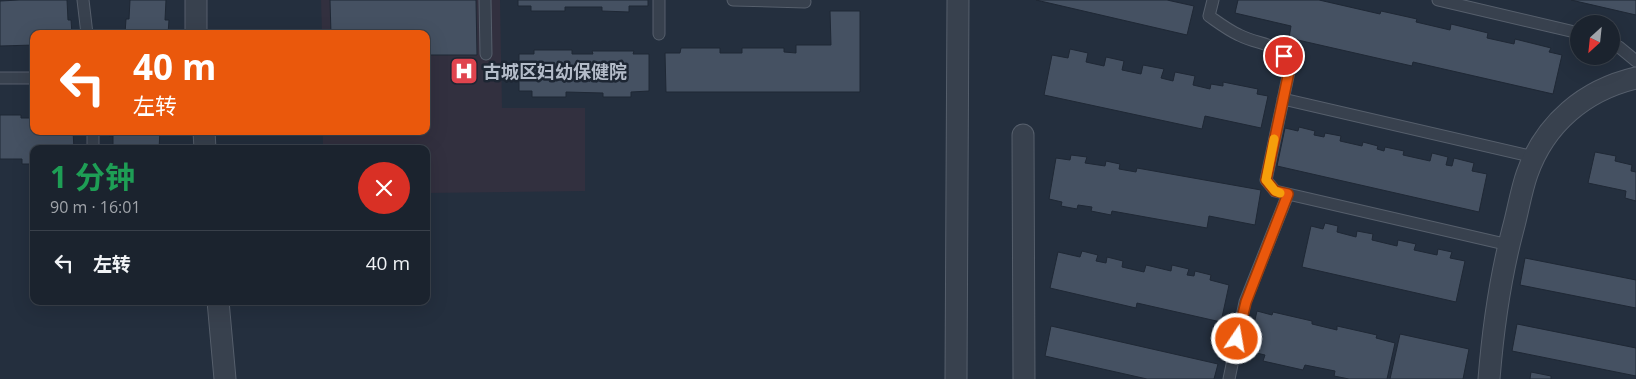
<!DOCTYPE html>
<html lang="zh">
<head>
<meta charset="utf-8">
<style>
	body { margin:0; font-family:"Open Sans","Noto Sans SC",sans-serif; background:#242b36; color:#f1f3f6; height:100vh; display:flex; flex-direction:column; font-size:19px; white-space:nowrap }
	* { box-sizing:border-box; margin:0 }
	p { font-size:16px; color:#a0a4aa }
	.icon { flex:none; width:28px; height:28px; fill:none; stroke:currentColor; stroke-width:2; stroke-linecap:round; stroke-linejoin:round }
	.map { position:relative; flex:1; overflow:hidden }
	.details { position:absolute; left:30px; top:145px; width:400px; height:160px; display:flex; flex-direction:column; background:#1b232e; border-radius:10px; box-shadow:0 5px 20px #0002,0 0 0 1px #39404a }
	.details>* { flex:none }
	.top-card { position:absolute; left:30px; top:30px; width:400px; height:105px; border-radius:10px; box-shadow:0 5px 20px #0002,0 0 0 1px #39404a; background:#ea580c; color:#fff; overflow:hidden }
	.needle { width:32px; rotate:207deg }
	.tools { position:absolute; left:1570px; top:15px; display:grid; gap:10px }
	.tools a { display:grid; place-items:center; width:50px; height:50px; border-radius:50%; background:#1b232e; box-shadow:0 5px 20px #0002,0 0 0 1px #39404a; font-size:25px }
	.pin { position:absolute; display:grid; place-items:center; width:42px; height:42px; color:#fff; margin:-21px; border:2px solid #fff; border-radius:50%; box-shadow:0 1px 5px #0007 }
	.me { position:absolute; width:55px; margin:-28px; rotate:12deg; stroke-linejoin:round; filter:drop-shadow(0 0 4px #0008) }
	.turn { display:flex; align-items:center; gap:18px; height:105px; padding:0 20px; font-size:22px }
	.turn .icon { width:65px; height:65px; stroke-width:2.5 }
	.turn b { display:block; font-size:35px; line-height:42px }
	.round { display:grid; place-items:center; flex:none; width:52px; height:52px; border-radius:26px; background:#242b36 }
	.head { display:flex; align-items:center; justify-content:space-between; height:85px; padding:0 20px }
	h1 { font-size:30px; font-weight:700; line-height:38px; color:#1e9e55 }
	ul { padding:0; list-style:none }
	li { display:flex; align-items:center; gap:15px; height:65px; padding:0 20px; border-top:1px solid #39404a }
	li div { flex:1 }
	li b { display:block; font-size:19px }
	li em { font-style:normal }
	.map>svg:first-child { display:block }
</style>
</head>
<body>
<div class="map">
<svg width="1636" height="379" viewBox="0 0 1636 379">
	<rect width="100%" height="100%" fill="#242f3e"/>
	<path fill="#32303f" d="M321,0H500L502,108H585V191L426,193V149H323V131H426V34H322Z"/>
	<path fill="#455162" stroke="#1f2835" d="M19,0H67L68,20H71L72,34H34V45L0,46V1Z
		M130,0H166L165,20H169L168,34H125L126,19H129Z
		M330,0H476L477,55H426V34H331Z
		M518,0H648V6H629V12L602,11V7H565V11H531V6H518Z
		M1036,0H1167L1194,6L1187,35Z
		M1238,0H1319L1380,14L1381,11L1417,19L1416,22L1450,30L1451,24L1488,33L1487,38L1514,44L1515,39L1551,48L1549,52L1562,55L1553,94L1413,62L1412,66L1289,38L1291,26L1235,13Z
		M1571,0H1636V15Z
		M830,11H860V92H666L665,53H680L681,48H720V53H742V48H784V52L796,53V45H831Z
		M1070,49L1088,53L1086,62L1104,66L1106,57L1124,61L1122,70L1141,74L1143,65L1164,69L1161,78L1173,81L1175,72L1195,76L1193,85L1210,89L1211,84L1223,86V82L1258,89L1257,94L1268,96L1261,128L1205,116L1202,129L1044,95L1052,55L1068,58Z
		M534,50H572V54H593L592,51H634L633,54H649V91L631,92V97H603V93L566,92V97H532V91H519V54H534Z
		M0,115H21V118H30V115H34V131H73L74,149H34V164H22V159H0Z
		M1299,127L1315,131L1314,135L1324,137L1325,133L1341,136L1340,141L1362,146L1363,142L1378,146L1377,149L1384,151L1385,147L1404,151L1403,155L1430,161L1432,153L1448,157L1446,165L1452,166L1454,158L1474,163L1472,171L1487,174L1479,212L1277,166L1285,128L1298,131Z
		M109,131H160L159,149H113V136H109Z
		M1595,152L1616,156L1615,161L1632,165L1631,171L1636,172V201L1625,198L1626,191L1588,183Z
		M1071,155L1087,157L1085,163L1105,166L1106,161L1120,164L1119,169L1136,172L1137,168L1261,190L1255,225L1209,216L1207,228L1112,211L1111,215L1091,211L1092,207L1078,205L1077,209L1061,206L1062,202L1049,199L1056,158L1070,160Z
		M1325,223L1338,226L1337,232L1356,237L1357,231L1373,234L1372,240L1397,246L1398,240L1416,244L1414,250L1437,255L1438,249L1452,252L1450,258L1465,261L1456,302L1302,267L1311,226L1323,229Z
		M1082,251L1098,255L1096,261L1106,263L1107,257L1123,261L1122,267L1144,272L1146,265L1171,271L1172,265L1189,269L1187,275L1194,276L1195,271L1211,275L1210,280L1229,285L1221,322L1137,303L1136,308L1050,288L1058,252L1080,257Z
		M1525,258L1636,280V308L1520,285Z
		M1257,311L1272,315L1273,312L1312,321V324L1337,330V326L1377,335L1376,338L1395,343L1387,379H1349L1334,376L1335,371L1305,365L1303,370L1263,361L1265,355L1248,351Z
		M1517,324L1636,348V376L1512,351Z
		M1051,326L1218,364L1214,379H1147L1045,356Z
		M1400,334L1469,349L1463,379H1390Z
		M1531,372L1551,376V379H1530Z"/>
	<g fill="none" stroke-linecap="round" stroke-linejoin="round">
		<defs>
			<path id="service" d="M83,0L87,34
				M485,0L486,54
				M733,0L805,2
				M1213,0L1209,16C1219,23 1228,30 1239,35C1263,47 1275,39 1290,67L1266,180L1275,191L1509,245
				M1438,0L1579,33
				M659,34V0
				M1611,44L1619,47L1636,61
				M0,78H34
				M1283,99L1534,157
				M93,131V149
				M1229,379L1245,302L1288,194"/>
			<path id="minor" d="M196,34V0
				M204,131L205,149
				M1023,135L1024,379
				M218,301L225,379
				M956,379L958,0
				M1489,379C1493,329 1500,278 1513,229C1518,211 1521,191 1527,174C1545,123 1585,90 1636,78"/>
		</defs>
		<use href="#service" stroke="#565f6c" stroke-width="13"/>
		<use href="#minor" stroke="#565f6c" stroke-width="23"/>
		<use href="#service" stroke="#38414e" stroke-width="11"/>
		<use href="#minor" stroke="#38414e" stroke-width="21"/>
	</g>
	<g fill="none" stroke-linecap="round" stroke-linejoin="round">
		<defs>
			<path id="route" d="M1237,339L1246,302L1288,194L1275,191L1266,180L1290,67L1284,56"/>
		</defs>
		<use href="#route" stroke="#983908" stroke-width="12"/>
		<use href="#route" stroke="#ea580c" stroke-width="9"/>
		<path stroke="#f59e0b" stroke-width="9" d="M1274,139L1266,180L1275,191L1280,193"/>
	</g>
	<defs>
		<symbol id="hospital-square" viewBox="-11 -11 22 22"><rect x="-9" y="-9" width="18" height="18" rx="4" fill="#e0444e" stroke="#1d2633"/><path d="M-5-5h3v3.5h4V-5h3V5h-3V1.5h-4V5h-3Z" fill="#fff"/></symbol>
	</defs>
	<g fill-rule="evenodd">
		<use href="#hospital-square" x="448" y="55" width="32" height="32"/>
	</g>
	<g text-anchor="middle" dominant-baseline="central" stroke-width="5" stroke-linejoin="round" paint-order="stroke">
		<g font-size="18" font-weight="bold" fill="#b4bcc9" stroke="#1d2633" text-anchor="start">
			<text x="483" y="71">古城区妇幼保健院</text>
		</g>
	</g>
</svg>
<div class="tools">
<a><svg class="needle" viewBox="-14 -14 28 28"><path d="M0-13l5 13h-10z" fill="#e53935"/><path d="M0 13l5-13h-10z" fill="#a0a4aa"/></svg></a>
</div>
<div class="pin" style="left:1284px;top:56px;background:#d93025"><svg class="icon" aria-label="arrive" viewBox="0 0 24 24"><path d="M6 21V4h12l-3 4 3 4H6"/></svg></div>
<svg class="me" style="left:1237px;top:339px" viewBox="-20 -20 40 40"><circle r="17" fill="#ea580c" stroke="#fff" stroke-width="3"/><path d="M0-11L8 9 0 5-8 9z" fill="#fff"/></svg>
<div class="top-card">
<div class="turn"><svg class="icon" aria-label="left" viewBox="0 0 24 24"><path d="M17 20v-9H6M10 6l-5 5 5 5"/></svg><div><b>40 m</b>左转</div></div>
</div>
<section class="details">
<div class="head"><div><h1>1 分钟</h1><p>90 m · 16:01</p></div><a class="round" style="background:#d93025;color:#fff"><svg class="icon" aria-label="close" viewBox="0 0 24 24"><path d="M6 6l12 12M18 6L6 18"/></svg></a></div>
<ul>
<li><svg class="icon" aria-label="left" viewBox="0 0 24 24"><path d="M17 20v-9H6M10 6l-5 5 5 5"/></svg><div><b>左转</b></div><em>40 m</em></li>
</ul>
</section>
</div>
</body>
</html>
